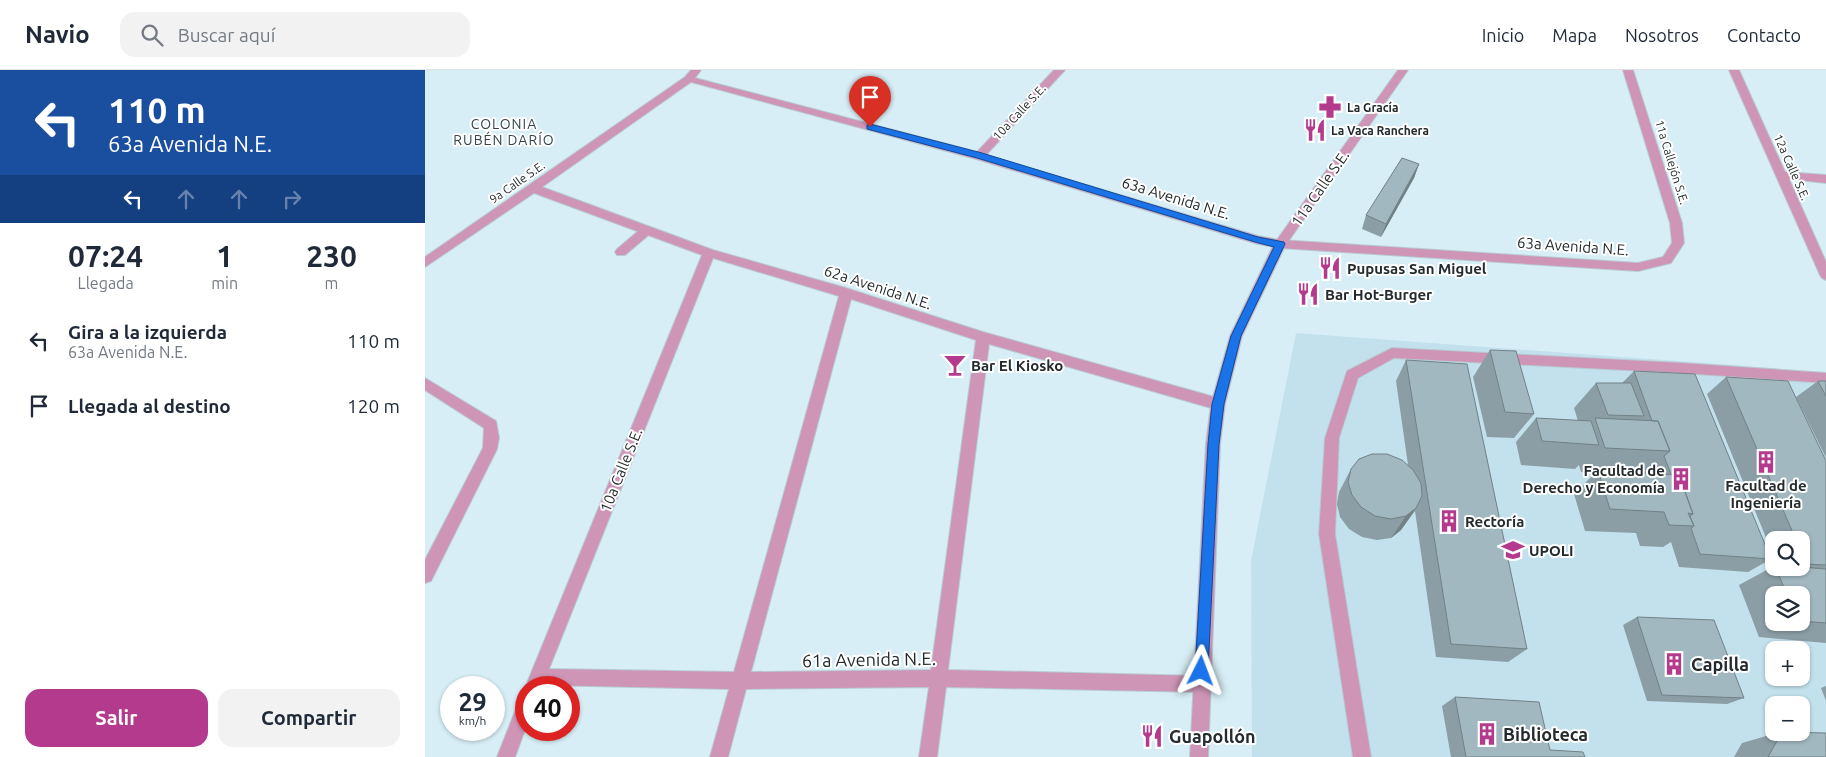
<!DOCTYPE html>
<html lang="es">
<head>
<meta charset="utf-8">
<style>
	body { margin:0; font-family:Ubuntu,sans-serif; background:#f2f2f3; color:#1f2937; height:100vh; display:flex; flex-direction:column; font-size:19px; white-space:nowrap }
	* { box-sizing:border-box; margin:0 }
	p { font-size:16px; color:#747a83 }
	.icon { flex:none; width:28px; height:28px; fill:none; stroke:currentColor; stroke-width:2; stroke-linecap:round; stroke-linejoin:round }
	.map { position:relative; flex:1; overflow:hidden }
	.panel { display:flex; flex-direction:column; background:#fff; width:425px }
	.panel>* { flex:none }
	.top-card { background:#1a4fa0; color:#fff; overflow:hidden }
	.fabs { position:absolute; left:1340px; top:461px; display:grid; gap:10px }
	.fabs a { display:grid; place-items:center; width:45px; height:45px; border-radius:10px; background:#fff; box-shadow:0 1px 4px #0004; font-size:25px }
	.speed { position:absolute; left:15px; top:606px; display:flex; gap:10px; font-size:25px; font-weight:700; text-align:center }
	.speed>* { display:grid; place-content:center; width:65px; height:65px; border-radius:50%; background:#fff; box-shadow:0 1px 4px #0004; line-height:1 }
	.speed small { font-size:12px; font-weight:400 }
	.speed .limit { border:8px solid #d22; background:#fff; color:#111 }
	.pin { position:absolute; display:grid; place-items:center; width:42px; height:42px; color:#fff; margin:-51px -21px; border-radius:50% 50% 50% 0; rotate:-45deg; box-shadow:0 0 5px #0007 }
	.pin .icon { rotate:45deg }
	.me { position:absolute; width:55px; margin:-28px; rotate:3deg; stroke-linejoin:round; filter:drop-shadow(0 0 4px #0008) }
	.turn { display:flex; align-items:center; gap:18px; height:105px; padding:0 25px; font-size:22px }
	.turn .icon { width:65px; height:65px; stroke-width:2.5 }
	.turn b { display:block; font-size:35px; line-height:42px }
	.lanes { display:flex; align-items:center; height:48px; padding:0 25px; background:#0003; justify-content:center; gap:25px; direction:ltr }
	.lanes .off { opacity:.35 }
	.eta { display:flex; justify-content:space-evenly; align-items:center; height:85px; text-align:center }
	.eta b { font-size:30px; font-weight:700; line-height:35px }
	.action { display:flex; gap:10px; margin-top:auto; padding:10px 25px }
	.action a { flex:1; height:58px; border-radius:15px; background:#b43a8d; color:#fff; font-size:20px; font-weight:700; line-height:58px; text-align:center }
	.action a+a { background:#f2f2f3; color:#1f2937 }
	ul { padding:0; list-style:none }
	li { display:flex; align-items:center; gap:15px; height:65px; padding:0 25px }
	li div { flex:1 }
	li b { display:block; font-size:19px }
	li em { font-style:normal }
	header { display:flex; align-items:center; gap:30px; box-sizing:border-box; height:70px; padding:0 25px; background:#fff; border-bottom:1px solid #e0e1e3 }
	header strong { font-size:24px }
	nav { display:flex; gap:28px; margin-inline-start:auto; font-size:18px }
	.search { width:350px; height:45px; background:#f2f2f3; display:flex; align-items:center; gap:12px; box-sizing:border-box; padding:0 18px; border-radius:15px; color:#747a83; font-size:19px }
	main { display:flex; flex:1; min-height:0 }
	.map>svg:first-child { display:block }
</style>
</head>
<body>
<header>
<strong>Navio</strong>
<div class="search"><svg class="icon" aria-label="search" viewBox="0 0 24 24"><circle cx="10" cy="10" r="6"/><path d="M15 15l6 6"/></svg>Buscar aquí</div>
<nav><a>Inicio</a><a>Mapa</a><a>Nosotros</a><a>Contacto</a></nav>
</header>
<main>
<section class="panel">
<div class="top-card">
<div class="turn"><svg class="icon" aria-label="left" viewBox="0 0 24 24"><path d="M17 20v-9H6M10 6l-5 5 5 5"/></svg><div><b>110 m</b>63a Avenida N.E.</div></div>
<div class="lanes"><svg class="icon" aria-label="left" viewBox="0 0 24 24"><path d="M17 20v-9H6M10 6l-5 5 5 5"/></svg><svg class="icon off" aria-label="ahead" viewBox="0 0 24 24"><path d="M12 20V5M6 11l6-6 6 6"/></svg><svg class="icon off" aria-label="ahead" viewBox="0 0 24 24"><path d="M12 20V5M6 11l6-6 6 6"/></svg><svg class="icon off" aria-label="right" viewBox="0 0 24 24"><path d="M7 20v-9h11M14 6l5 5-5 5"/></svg></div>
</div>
<div class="eta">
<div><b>07:24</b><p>Llegada</p></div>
<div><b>1</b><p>min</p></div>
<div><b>230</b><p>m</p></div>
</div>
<ul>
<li><svg class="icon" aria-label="left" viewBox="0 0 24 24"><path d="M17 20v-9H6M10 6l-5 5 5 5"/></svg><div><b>Gira a la izquierda</b><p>63a Avenida N.E.</p></div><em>110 m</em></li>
<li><svg class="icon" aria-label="arrive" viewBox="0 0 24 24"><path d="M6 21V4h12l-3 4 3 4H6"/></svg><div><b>Llegada al destino</b></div><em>120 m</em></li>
</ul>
<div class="action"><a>Salir</a><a>Compartir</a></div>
</section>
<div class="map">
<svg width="1401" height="687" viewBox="0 0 1401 687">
	<rect width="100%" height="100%" fill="#d7eef6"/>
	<path fill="#c3e1ed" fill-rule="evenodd" d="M871,263L1401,302V687H827L826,491ZM1349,470H1376V498H1349ZM1349,525H1376V552H1349ZM1349,580H1376V608H1349ZM1349,635H1376V662H1349Z"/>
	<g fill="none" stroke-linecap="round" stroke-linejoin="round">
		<defs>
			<path id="service" d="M222,156L228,160L226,163L200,185H192L190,182L192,179L218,157Z
				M967,278L1257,293L1401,303V313L1257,303L969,288L933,308L914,368L910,464L946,687H928L894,464L900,368L922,301Z"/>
			<path id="minor" d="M266,0H276L270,8L552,82L629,0H640L561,85L833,166L855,170L1213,193L1238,187L1247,173L1245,153L1198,0H1208L1257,153L1259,173L1246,193L1213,201L855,178L833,174L551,89L266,12L117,117L288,180L421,218L558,262L793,328L798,330L800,334L798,338L793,340L564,274L523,600L776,606L782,608L784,614L782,620L776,622L521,617L512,687H494L504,617L321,619L303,687H285L304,619L117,615V618H101V622L100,618L277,185L109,123L0,197V187L260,7ZM288,188L414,226L309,602L124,599ZM426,229L551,270L506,600L326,602Z
				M1304,0H1314L1360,102L1401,105V113L1364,109L1401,192V210L1397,208L1395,205Z
				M0,308L71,351L74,368L72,379L6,511L0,513V490L58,378L59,358L0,320Z
				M101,626V657L90,687H72L95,629Z"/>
			<path id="tertiary" d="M973,0H983L860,176L817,266L800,334L795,374L783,687H765L781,374L786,334L805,266L849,174Z"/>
		</defs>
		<use href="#service" stroke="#b7cbd2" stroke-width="2"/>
		<use href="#minor" stroke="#b7cbd2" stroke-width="2"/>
		<use href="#tertiary" stroke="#b7cbd2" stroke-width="2"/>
		<use href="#service" fill="#cf95b7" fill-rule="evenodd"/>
		<use href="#minor" fill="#cf95b7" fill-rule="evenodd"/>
		<use href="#tertiary" fill="#cf95b7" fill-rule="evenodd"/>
	</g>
	<path fill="#8b9ea5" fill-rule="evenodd" d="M994,94L989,108L956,167L937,159L941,145Z
		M1065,280L1109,344L1089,368L1062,367L1048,307Z
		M981,290L1102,579L1083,592L1011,587L990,441L976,460L966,468L952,470L937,467L924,459L915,447L912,434L914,422L926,399L983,395L971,311Z
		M1209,301L1346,489L1323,502L1254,497L1246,472L1238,477L1215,476L1211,463L1160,461L1149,424L1171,402H1156L1154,395L1150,399L1096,395L1091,372L1111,348L1153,351L1149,338L1171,313H1197Z
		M1301,307L1401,391V573L1334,567L1314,515L1349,496V498H1376V470H1349V487L1282,324ZM1349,525H1376V552H1349Z
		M1393,311H1401V388L1371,327Z
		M1212,547L1319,628L1302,634L1222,631L1198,555Z
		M1401,616V631L1396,618Z
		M1030,627L1125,680L1160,687H1026L1017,636Z
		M1355,662H1376L1401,687H1309L1317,673Z"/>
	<path fill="#718186" d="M994,94L989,108L956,167L961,154Z
		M991,438L976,460L966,468L981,446Z"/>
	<path fill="#a2b8c0" stroke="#718186" d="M977,88L994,94L961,154L941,145Z
		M1065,280L1091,281L1109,344L1080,342Z
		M981,290L1042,294L1102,579L1026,574Z
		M1209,301L1270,304L1346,489L1275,484L1266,458L1269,456L1265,446L1268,444L1254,405L1246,404L1239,386L1245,381L1233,351H1227Z
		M1301,307L1363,311L1401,391V495L1381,494L1376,482V470H1371Z
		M1393,311H1401V326Z
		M1171,313H1206L1219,346L1183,345Z
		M1111,348L1166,351L1174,375L1117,371Z
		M1170,348L1233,351L1245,381L1180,378Z
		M947,384H962L977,390L988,400L996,413L997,426L991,438L981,446L966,449L950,446L936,437L927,425L923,412L926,399L934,389Z
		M1173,401L1254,405L1268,444L1263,443L1269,456L1244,455L1239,442L1185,439Z
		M1376,497L1401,499V553L1376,551V525H1362L1351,498Z
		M1212,547L1289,550L1319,628L1237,625Z
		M1030,627L1114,632L1125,680L1158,682L1160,687H1041Z
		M1357,662L1401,663V687H1343Z"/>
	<path fill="#1a73e8" stroke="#114b97" d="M445,54L557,83L833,167L859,172L860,174L816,266L799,334L794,374L783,601L781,606L776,608L772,606L770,601L783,374L787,334L806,266L849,177L830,172L552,88L442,59V55Z"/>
	<defs>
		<symbol id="pharmacy-bare" viewBox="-9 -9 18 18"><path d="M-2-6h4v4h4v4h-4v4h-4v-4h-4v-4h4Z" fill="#b43a8d" stroke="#fff" stroke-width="2.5" paint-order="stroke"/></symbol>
		<symbol id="restaurant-bare" viewBox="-9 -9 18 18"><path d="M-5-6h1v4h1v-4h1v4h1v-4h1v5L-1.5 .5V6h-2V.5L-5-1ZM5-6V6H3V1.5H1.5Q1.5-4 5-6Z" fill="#b43a8d" stroke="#fff" stroke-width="2.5" paint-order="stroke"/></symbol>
		<symbol id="bar-bare" viewBox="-9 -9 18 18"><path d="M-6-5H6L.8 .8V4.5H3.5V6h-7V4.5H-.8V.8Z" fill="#b43a8d" stroke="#fff" stroke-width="2.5" paint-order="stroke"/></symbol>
		<symbol id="building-bare" viewBox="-9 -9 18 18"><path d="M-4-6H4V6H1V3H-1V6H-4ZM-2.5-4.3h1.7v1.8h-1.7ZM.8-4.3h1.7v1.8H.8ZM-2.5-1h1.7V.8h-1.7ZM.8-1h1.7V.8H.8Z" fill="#b43a8d" stroke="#fff" stroke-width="2.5" paint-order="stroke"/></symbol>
		<symbol id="university-bare" viewBox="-9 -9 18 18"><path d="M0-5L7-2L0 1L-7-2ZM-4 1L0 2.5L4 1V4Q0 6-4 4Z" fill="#b43a8d" stroke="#fff" stroke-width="2.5" paint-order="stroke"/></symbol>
	</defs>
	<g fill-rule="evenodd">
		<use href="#pharmacy-bare" x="889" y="21" width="32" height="32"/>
		<use href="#restaurant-bare" x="874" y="44" width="32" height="32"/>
		<use href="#restaurant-bare" x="889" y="182" width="32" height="32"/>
		<use href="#restaurant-bare" x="867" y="208" width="32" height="32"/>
		<use href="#bar-bare" x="514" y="279" width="32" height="32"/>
		<use href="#building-bare" x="1325" y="376" width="32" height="32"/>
		<use href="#building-bare" x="1240" y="393" width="32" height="32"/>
		<use href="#building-bare" x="1008" y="435" width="32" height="32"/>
		<use href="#university-bare" x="1072" y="464" width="32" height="32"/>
		<use href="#building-bare" x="1233" y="578" width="32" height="32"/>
		<use href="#building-bare" x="1046" y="648" width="32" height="32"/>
		<use href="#restaurant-bare" x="711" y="650" width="32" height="32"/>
	</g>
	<g text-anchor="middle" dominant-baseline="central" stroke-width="4" stroke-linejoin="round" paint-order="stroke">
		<g font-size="12" font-weight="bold" fill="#232b2e" stroke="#fff" text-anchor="start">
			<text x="922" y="37">La Gracía</text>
			<text x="906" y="60">La Vaca Ranchera</text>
		</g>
		<g font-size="12" fill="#232b2e" stroke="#fff">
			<text transform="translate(594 42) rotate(-47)">10a Calle S.E.</text>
			<text transform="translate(1247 92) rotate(73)">11a Callejón S.E.</text>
			<text transform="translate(1367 97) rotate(66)">12a Calle S.E.</text>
			<text transform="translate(92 112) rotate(-35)">9a Calle S.E.</text>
		</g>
		<g font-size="14" letter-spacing="1" fill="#32444b" stroke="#fff">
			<text x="79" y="54">COLONIA<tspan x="79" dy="16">RUBÉN DARÍO</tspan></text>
		</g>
		<g font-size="15" fill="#232b2e" stroke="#fff">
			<text transform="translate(895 118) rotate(-55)">11a Calle S.E.</text>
			<text transform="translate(751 128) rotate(17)">63a Avenida N.E.</text>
			<text transform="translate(1148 176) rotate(4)">63a Avenida N.E.</text>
			<text transform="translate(453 217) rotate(18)">62a Avenida N.E.</text>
			<text transform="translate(196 400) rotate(-68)">10a Calle S.E.</text>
		</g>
		<g font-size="15" font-weight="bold" fill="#232b2e" stroke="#fff" text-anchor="start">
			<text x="922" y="198">Pupusas San Miguel</text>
			<text x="900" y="224">Bar Hot-Burger</text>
			<text x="546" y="295">Bar El Kiosko</text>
			<text x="1240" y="400" text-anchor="end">Facultad de<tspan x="1240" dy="17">Derecho y Economía</tspan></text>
			<text x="1341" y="415" text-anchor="middle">Facultad de<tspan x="1341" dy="17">Ingeniería</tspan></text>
			<text x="1040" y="451">Rectoría</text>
			<text x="1104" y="480">UPOLI</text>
		</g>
		<g font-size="18" fill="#232b2e" stroke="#fff">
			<text transform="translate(444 589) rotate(-1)">61a Avenida N.E.</text>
		</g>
		<g font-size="18" font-weight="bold" fill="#232b2e" stroke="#fff" text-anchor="start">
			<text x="1266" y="594">Capilla</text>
			<text x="1078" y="664">Biblioteca</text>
			<text x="744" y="666">Guapollón</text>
		</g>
	</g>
</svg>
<div class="fabs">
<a><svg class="icon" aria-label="search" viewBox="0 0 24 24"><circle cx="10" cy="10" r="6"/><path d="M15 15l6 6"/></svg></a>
<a><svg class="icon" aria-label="layers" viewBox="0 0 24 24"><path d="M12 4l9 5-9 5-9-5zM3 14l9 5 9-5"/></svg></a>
<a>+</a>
<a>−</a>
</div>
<div class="speed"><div>29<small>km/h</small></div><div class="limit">40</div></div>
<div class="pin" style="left:445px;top:57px;background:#d93025"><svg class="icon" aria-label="arrive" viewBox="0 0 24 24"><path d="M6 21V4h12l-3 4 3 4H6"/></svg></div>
<svg class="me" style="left:776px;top:601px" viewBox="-20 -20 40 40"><path d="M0-17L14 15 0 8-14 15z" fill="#1a73e8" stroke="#fff" stroke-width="4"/></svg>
</div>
</main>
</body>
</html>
